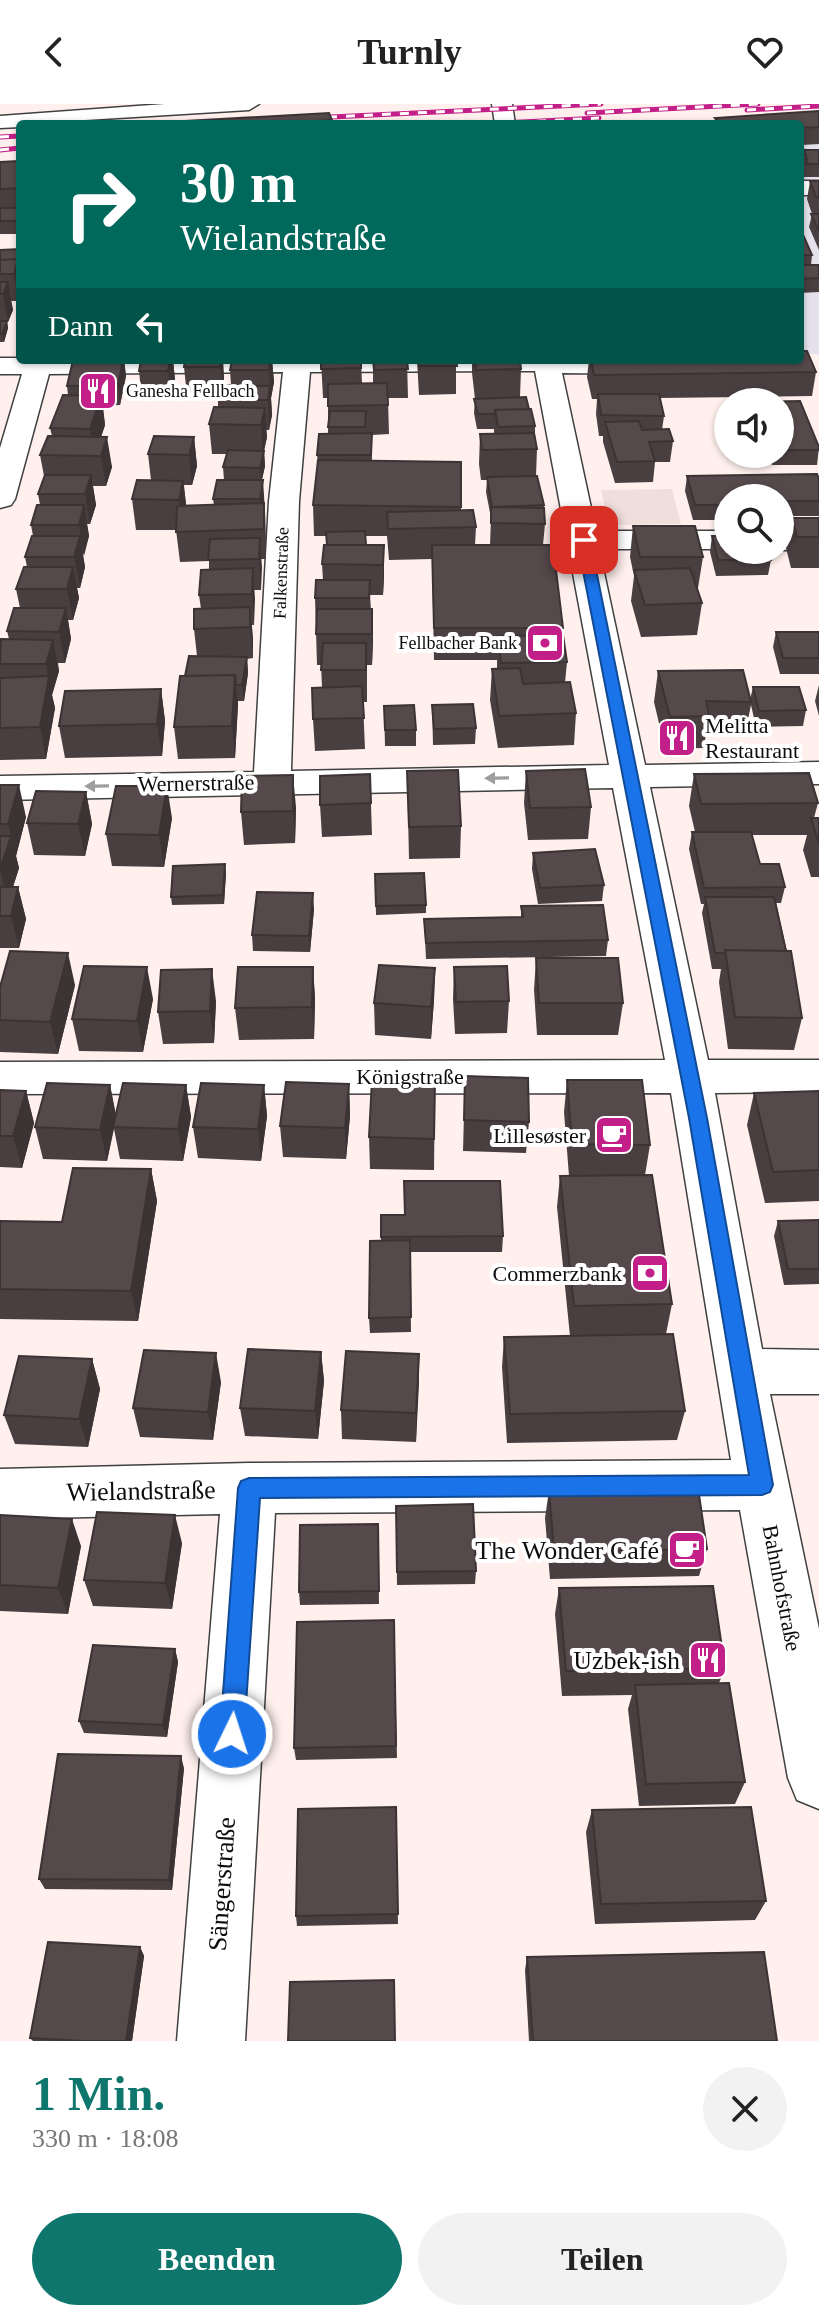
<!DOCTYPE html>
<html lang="de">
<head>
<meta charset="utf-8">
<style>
	body { margin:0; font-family:Georgia,serif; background:#f2f2f2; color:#222; height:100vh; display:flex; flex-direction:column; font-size:30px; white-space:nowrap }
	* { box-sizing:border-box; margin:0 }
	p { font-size:26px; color:#767676 }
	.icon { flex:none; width:44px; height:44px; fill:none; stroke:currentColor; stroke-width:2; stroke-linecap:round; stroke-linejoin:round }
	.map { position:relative; height:1937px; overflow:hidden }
	.drawer { display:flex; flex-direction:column; background:#fff; flex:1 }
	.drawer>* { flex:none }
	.hud { position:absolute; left:16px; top:16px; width:788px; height:244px; border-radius:8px; box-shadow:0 2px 6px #0004; background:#00695c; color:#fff; overflow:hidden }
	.fabs { position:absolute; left:714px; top:284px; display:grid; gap:16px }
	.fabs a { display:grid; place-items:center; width:80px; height:80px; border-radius:50%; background:#fff; box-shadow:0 2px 6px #0004; font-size:40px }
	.pin { position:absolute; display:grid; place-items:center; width:68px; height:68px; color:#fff; margin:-34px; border-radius:16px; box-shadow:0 4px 12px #0006 }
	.me { position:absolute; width:88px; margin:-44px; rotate:4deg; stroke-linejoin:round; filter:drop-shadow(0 0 6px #0008) }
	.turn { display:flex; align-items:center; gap:28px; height:168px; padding:0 32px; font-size:36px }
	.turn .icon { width:104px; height:104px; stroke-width:2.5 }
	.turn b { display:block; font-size:56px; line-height:68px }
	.then { display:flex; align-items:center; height:76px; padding:0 32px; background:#0003; gap:16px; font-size:30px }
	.round { display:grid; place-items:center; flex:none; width:84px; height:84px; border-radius:42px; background:#f2f2f2 }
	.headline { display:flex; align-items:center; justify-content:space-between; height:136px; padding:0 32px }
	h1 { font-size:48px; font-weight:700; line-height:60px; color:#0f766e }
	.primary-button { display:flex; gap:16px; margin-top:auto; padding:16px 32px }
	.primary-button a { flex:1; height:92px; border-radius:48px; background:#0f766e; color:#fff; font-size:32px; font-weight:700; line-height:92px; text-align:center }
	.primary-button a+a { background:#f2f2f2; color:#222 }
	header { display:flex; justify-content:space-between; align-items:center; height:104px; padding:0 32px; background:#fff; font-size:36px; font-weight:700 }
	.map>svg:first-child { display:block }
</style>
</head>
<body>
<header><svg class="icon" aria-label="back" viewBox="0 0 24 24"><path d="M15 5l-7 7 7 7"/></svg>Turnly<svg class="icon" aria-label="heart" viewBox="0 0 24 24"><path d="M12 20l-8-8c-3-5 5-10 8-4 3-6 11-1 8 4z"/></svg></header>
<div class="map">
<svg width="819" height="1937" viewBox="0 0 819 1937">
	<rect width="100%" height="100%" fill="#fff0ed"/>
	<path fill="#e4e1ec" d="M819,16V250H800V20H715Z"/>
	<path fill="#efdedc" d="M672,385L681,420L609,421L601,386Z"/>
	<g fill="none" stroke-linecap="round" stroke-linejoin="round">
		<defs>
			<path id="minor" d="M165,0H259L249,6L20,20V23L0,24V12Z
				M492,0H512L515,20H495Z
				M800,77H819V91H800Z
				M0,254L658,256L662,262L658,268L649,270L562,269L596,427H728V445H599L645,661L819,658V680L650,683L708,956H819V988L715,989L762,1245L819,1246V1290H770L819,1525V1705L797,1696L788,1674L740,1406L275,1409L245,1937H177L220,1410L0,1415V1365L249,1359L731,1356L671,989L0,990V958L665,956L613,684L0,696V672L254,668L269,397L283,268L49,270L15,395L11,401L0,404V344L22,270H0ZM535,267L609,661L291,667L299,397L310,268Z
				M780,428H819V446H779Z"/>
		</defs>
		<use href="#minor" stroke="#404040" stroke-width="3"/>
		<use href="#minor" fill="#fff" fill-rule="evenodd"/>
		<defs>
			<path id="rail" d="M747,6L819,2
				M587,9L758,0
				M310,14L601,0
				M483,20L599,14
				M0,33L20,32
				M0,46L20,44"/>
		</defs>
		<use href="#rail" stroke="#c21f88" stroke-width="5"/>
		<use href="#rail" stroke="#fff" stroke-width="3" stroke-dasharray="9" stroke-linecap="butt"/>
	</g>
	<path fill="#4a3f40" d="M819,7V40L802,41L803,46H819V73H800V20H714L715,14Z
		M332,16L333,20H131Z
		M0,58L20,66V130H0Z
		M810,77H819V146L809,123L812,110L807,95Z
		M800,124L812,151L811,161H819V188L800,189Z
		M20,145V192L19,197H11L13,206L8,218H7L8,224L4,238H0V146Z
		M73,256H124L126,272L120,301L103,302L105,321L101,333L112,363L106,382H93L96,401L90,420H87L89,432L83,452L85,463L80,484H77L79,494L73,516H68L71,535L65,559H58L59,567L52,591L55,604L46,655L0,656V538L9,535L7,527L20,504L16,485L27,463L25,453L33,432L31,421L40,401L38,390L44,372L40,351L52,332L50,324L68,291L67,282Z
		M173,256L175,276L171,296H142L139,267Z
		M185,256H223L224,281H231L230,266L272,256L274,278L271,294L272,311L269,326H266L267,333L264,347L265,362L262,376L265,407L266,455H261V486H254V521H252L253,554L247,555L248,569L244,597H238L235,654L178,655L174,623L185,572L197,552L194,525L201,505L199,491L209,465V457L180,458L176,426H136L132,395L151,376L148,350L194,333L197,362L192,381H184L186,402L214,401L213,395L224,376L223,363L227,350H212L209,320L218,303V292H187L184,263Z
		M321,256H361L362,279H373V256H407L408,294H388L389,330L372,331V357L461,358V406L476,423L475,441H490L491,414L486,388L487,376H481L479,360L480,330H494V325H477L474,309L475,295L472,269V256H520L521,265L520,293L535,322V331L537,345L536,372L544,401L545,420L543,441L563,524V531L567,558L565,579L576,609L574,641L498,644L490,596L492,565H497V556H434L432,455L389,456L387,432H365L366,441H384V472L383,491H370L373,536L372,561H367V598H363L365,645L315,647L313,615L322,583L321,561H317L315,494L323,476L322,460L327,441L326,432H314L313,401L318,359L317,351L328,329V294H323Z
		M417,256H456V290L419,291Z
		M589,256H800L816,268L812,292L660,294L664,312L662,326L673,337L670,358H655L653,378L615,379L603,338V332H599L596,310L597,295H592L587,273Z
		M780,298L819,343L817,361H772L768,350H780Z
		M687,372L819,375V412H780V394H728V416H693L685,387Z
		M791,414H819V464H791L786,444Z
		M633,422L703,453L698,484H697L702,499L697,531L641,533L631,497L634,472L630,453Z
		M712,432L771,456L768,471L716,472L710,448Z
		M776,528H819V570H780L773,543Z
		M658,567L750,596L753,583L806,606L803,622L756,623L751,601L745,630L706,629L704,644L665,645L654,598Z
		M819,581V612L815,597Z
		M161,585L165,617L162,652L65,654L59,622Z
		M432,601L476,624L475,640L433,641Z
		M384,602L416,626V642H385Z
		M407,667L461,722L460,754L409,755Z
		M526,667L591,703L588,735L528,736L524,699Z
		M370,670L372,731L322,733L320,701Z
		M694,670L818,699L814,714H819V773H811L803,746L807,731H752L760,760L785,783L781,799H776L802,914L794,946L728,945L719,878L721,865H712L702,809L704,800H701L689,745L692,728H695L689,702Z
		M0,681L26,713L16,752L19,764L13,783H18L26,815L19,844H0Z
		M86,688L92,720L85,752L34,751L27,719Z
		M296,703L295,739L244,741L241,708Z
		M172,714L164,763L112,762L106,730Z
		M533,749L604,781L602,797L538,800L532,765Z
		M226,769L224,800L172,801L171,793Z
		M375,770L426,801V809L376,811Z
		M521,802L608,836L606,852L426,855L424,815L521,813Z
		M314,805L310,848L253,847L252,831Z
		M536,854L623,899L618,931H537L534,886Z
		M313,863L315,895L314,935L239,936L235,904Z
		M454,863L509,897L507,929L455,930L453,895Z
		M435,864L434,896L431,935L375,931L374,899Z
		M75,881L58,950L0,948V883Z
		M153,895L143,948L79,947L72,915Z
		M216,897L214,939L163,940L158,908Z
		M465,972L529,1018L526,1049L463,1047Z
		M567,976L650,1041L645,1071L672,1200L666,1230L685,1307L677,1336L507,1339L502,1263L504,1233L570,1232L557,1103L560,1072H569L564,1008Z
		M435,977L434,1066L370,1065L369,1033Z
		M349,980L350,1012L346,1055L283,1053L280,1022Z
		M110,981L116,1011L186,981L191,1013L183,1057L120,1055L114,1025L107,1057L43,1055L35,1023Z
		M264,981L267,1012L261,1057L198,1054L193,1023Z
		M0,986L26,987L34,1019L22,1064L0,1063Z
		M819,987V1097L765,1099L747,1021L754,989Z
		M151,1065L157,1097L138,1217L0,1215V1117L62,1118Z
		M381,1111L503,1132L502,1148H410L411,1228L370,1229L369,1214L381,1136Z
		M819,1116V1180L784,1181L774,1132L778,1117Z
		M321,1248L324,1277L318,1335L245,1332L240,1304Z
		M419,1250L416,1338L342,1335L341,1306Z
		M92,1255L100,1285L88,1343L15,1340L4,1311Z
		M221,1278L213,1336L140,1333L133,1304Z
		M549,1386L707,1445L699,1472L550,1475L545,1414Z
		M396,1402L476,1467L475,1480L397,1481Z
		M0,1411L81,1442L68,1510L0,1507Z
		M378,1420L379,1500L300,1501L299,1488Z
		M182,1439L172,1505L93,1502L84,1476Z
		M559,1484L725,1564L719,1579L745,1678L735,1700L639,1702L628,1605L632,1591L562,1592L555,1510Z
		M394,1516L397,1654L296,1656L294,1644Z
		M175,1545L178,1558L167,1633L84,1629L79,1617Z
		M184,1664L172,1786L45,1785L39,1775Z
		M396,1703L398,1820L297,1822L296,1812Z
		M592,1706L766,1797L755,1816L595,1820L586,1728Z
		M140,1843L144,1852L132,1937H33L30,1934Z
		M527,1853L777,1937H529L525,1866Z"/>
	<path fill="#3c3334" d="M18,155L20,167V192L19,197L14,170Z
		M8,178L13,206L8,218L3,190Z
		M7,217L8,224L4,238L2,230Z
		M123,256H124L126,272L120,301L118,281Z
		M170,256H173L175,276L171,296L168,267Z
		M221,256H223L224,276L223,292L220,263Z
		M271,256H272L274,278L271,294L272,311L269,326L268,296L270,283L269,266Z
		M101,292L105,321L94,354L90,325Z
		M265,304L267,333L263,351L261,321Z
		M107,333L112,363L106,382L101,352Z
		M194,333L197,362L192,381L189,351Z
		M264,347L265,362L261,379L260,364Z
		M91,371L96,401L90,420L85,390Z
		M263,376L265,407L266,455L264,418L263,426L260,395Z
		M183,377L187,407L183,426L179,396Z
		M84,401L89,432L84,452L79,421Z
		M80,432L85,463L80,484L74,453Z
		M260,434L262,464L261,486L259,455Z
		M384,441V472L383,491V461Z
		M73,463L79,494L73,516L67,485Z
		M253,464L255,495L254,521L252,490Z
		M250,503L253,534V554L250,523Z
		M66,504L71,535L65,559L59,528Z
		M372,505L373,536L372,561Z
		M53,536L59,567L52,591L55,604L46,655L40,623L48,574L46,560Z
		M247,553L248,569L244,597L242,581Z
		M235,571L238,602L235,654L232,622Z
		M161,585L165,617L162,652L157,620Z
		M293,671L296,703L295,739L293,707Z
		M19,681L26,713L16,752L8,720Z
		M167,682L172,714L164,763L159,731Z
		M86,688L92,720L85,752L78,720Z
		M11,732L19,764L8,798L0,766Z
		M225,760L226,769L224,800L223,791Z
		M18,783L26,815L19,844L11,812Z
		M313,789L314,805L310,848L309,832Z
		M68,849L75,881L58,950L50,918Z
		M147,863L153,895L143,948L137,917Z
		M313,863L315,895L314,935L312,903Z
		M435,864L434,896L431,935V903Z
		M212,865L216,897L214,939L210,907Z
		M349,980L350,1012L346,1055L345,1024Z
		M110,981L116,1013L107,1057L100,1026Z
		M186,981L191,1013L183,1057L178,1025Z
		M264,981L267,1012L261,1057L258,1025Z
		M26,987L34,1019L22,1064L13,1032Z
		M151,1065L157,1097L138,1217L131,1187Z
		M321,1248L324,1277L318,1335L315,1307Z
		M216,1249L221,1278L213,1336L208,1308Z
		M419,1250V1279L416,1338V1309Z
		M92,1255L100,1285L88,1343L79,1315Z
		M175,1411L182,1439L172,1505L165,1479Z
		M72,1415L81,1442L68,1510L58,1484Z
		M175,1545L178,1558L167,1633L163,1621Z
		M181,1652L184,1664L172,1786L169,1776Z
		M140,1843L144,1852L132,1937H126Z"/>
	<path fill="#56494b" stroke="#3c3334" stroke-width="2" d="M819,7V23L800,24V20H721L715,14Z
		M329,9L332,16L265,20H131Z
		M800,41H802L807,55H800Z
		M803,46H819V60H806L807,55Z
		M18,57L20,66V84L0,85V58Z
		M810,77H819V93H816Z
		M0,104H20V117H0Z
		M811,110H819V127Z
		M800,124L812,151H800Z
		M20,145V158H18V155L0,156V146Z
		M18,155L14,170H0V156Z
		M800,161H819V174L800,175Z
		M0,178H8L3,190H0Z
		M0,217H7L2,230H0Z
		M800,247H807L816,268L594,271L591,256H800Z
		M73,256H123L118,281L67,282Z
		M141,256H170L168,267H139Z
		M185,256H221L220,263H184Z
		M232,256H271L269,266H230Z
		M321,256H361V264L321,265Z
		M373,256H407L408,265L374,266Z
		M418,256H456L457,262H419Z
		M475,256H520L521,265L476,266Z
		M387,279L388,301L328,302V280Z
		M220,281L270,282L268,296H217Z
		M598,290H659L664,312L601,311Z
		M63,291L101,292L90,325L50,324Z
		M526,293L529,305L495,306V310H478L474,295Z
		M800,297L819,343V346H780V298H756Z
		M214,303L265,304L261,321L209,320Z
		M531,305L535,322L498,323L495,306Z
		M330,307H366L365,323H328Z
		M639,317L642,326L669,325L673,337L649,338L655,357L617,358L605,318Z
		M372,329L371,351H317L319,330Z
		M534,329L537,345L482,346L480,330Z
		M48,332L107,333L101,352L40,351Z
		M154,332L194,333L189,351L148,350Z
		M228,346L264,347L260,364L223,363Z
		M318,356L461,358V403L313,401Z
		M817,370L819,375V397H780V394H728V401H695L687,372Z
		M45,371H91L85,390H38Z
		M537,372L544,401L492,403L487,373Z
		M137,376L183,377L179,396L132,395Z
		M217,376H263L260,395H213Z
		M264,399V425L176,428L177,402Z
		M37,401H84L79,421H31Z
		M491,403L544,404L545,420L491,419Z
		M473,406L476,423L388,425L387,408Z
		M791,414H819V433H797Z
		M633,422H695L703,453H640Z
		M365,427L366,441H327L326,428Z
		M32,432H80L74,453H25Z
		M712,432H728V446H768L771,456H718Z
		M260,434L259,455L208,456L210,435Z
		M324,441H384L383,461L322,460Z
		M432,441H553L563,524H434Z
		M24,463H73L67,485H16Z
		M253,464L252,490L199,491L201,466Z
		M690,464L702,499L645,501L634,466Z
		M316,476H370L369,494H315Z
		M250,503V523L194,525V505Z
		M14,504H66L59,528L7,527Z
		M317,505H372V530H316Z
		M776,528H819V554H783Z
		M563,531L567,558L501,559L498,532Z
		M1,535L53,536L46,560H0Z
		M323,539H366V566H321Z
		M189,552L247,553L242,581H236L235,571L185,572Z
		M520,564L523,580L570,578L576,609L499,612L492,565Z
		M743,566L751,598L706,597L709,612L670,613L658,567Z
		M235,571L232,622L174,623L180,572Z
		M49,572L40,623L0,624V574Z
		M362,582L364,614L313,615L312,584Z
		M753,583H799L806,606L759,607Z
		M161,585L157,620L59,622L65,587Z
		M473,600L476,624L434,625L432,601Z
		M414,601L416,626H385L384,602Z
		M585,665L591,703L530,704L526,667Z
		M458,666L461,722L409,723L407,667Z
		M809,669L818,699L701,700L694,670Z
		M370,670L371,699L320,701V672Z
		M293,671V707L241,708L242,672Z
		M0,681H19L8,720H0Z
		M116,682H167L159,731L106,730Z
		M36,687L86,688L78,720L27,719Z
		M811,714H819V740Z
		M692,728H751L760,760H779L785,783L704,784Z
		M0,732H11L0,766Z
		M595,745L604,781L540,784L533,749Z
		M225,760L223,791L171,793L173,762Z
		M424,769L426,801L376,802L375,770Z
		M0,783H18L11,812H0Z
		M257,788L313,789L309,832L252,831Z
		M705,793H774L786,847L725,846V849H715Z
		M603,801L608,836L426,839L424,815L523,813L521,802Z
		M725,846L791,847L802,914L735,913Z
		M10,847L68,849L50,918L0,916V883Z
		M536,854H618L623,899H539Z
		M379,861L435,864L431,903L374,899Z
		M84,862L147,863L137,917L72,915Z
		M507,862L509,897L456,898L454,863Z
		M238,863H313L312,903L235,904Z
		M212,865L210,907L158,908L161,866Z
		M465,972L528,974L529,1018L464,1016Z
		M372,975L435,977L434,1035L369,1033Z
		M567,976H642L650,1041L572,1040Z
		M286,978L349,980L345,1024L280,1022Z
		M47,979L110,981L100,1026L35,1023Z
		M123,979L186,981L178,1025L113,1023Z
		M201,979L264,981L258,1025L193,1023Z
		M0,986L26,987L13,1032H0Z
		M819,987V1066L773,1068L754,989Z
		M73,1064L151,1065L131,1187L0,1185V1117L62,1118Z
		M652,1071L672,1200L574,1202L560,1072Z
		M404,1077H500L503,1132L381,1133V1111H405Z
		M819,1116V1165H788L778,1117Z
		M410,1136L411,1213L369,1214L370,1137Z
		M673,1230L685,1307L510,1310L504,1233Z
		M248,1245L321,1248L315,1307L240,1304Z
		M144,1246L216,1249L208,1308L133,1304Z
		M346,1247L419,1250L416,1309L341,1306Z
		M19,1252L92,1255L79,1315L4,1311Z
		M698,1384L707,1445L554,1448L549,1386Z
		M473,1400L476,1467L397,1468L396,1402Z
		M97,1408L175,1411L165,1479L84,1476Z
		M0,1411L72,1415L58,1484L0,1481Z
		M378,1420L379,1487L299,1488L300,1421Z
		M713,1482L725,1564L566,1567L559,1484Z
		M394,1516L396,1642L294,1644L297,1518Z
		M93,1541L175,1545L163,1621L79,1617Z
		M729,1579L745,1678L646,1680L635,1581Z
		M58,1650L181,1652L169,1776L39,1775Z
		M396,1703L398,1810L296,1812L298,1705Z
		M751,1703L766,1797L601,1800L592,1706Z
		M48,1838L140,1843L126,1937H81L30,1934Z
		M764,1848L777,1937H533L527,1853Z
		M394,1876L395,1937H288L290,1878Z"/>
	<defs><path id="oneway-solid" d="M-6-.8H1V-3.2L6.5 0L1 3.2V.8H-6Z" transform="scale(2)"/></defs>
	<g fill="#9e9e9e">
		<use href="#oneway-solid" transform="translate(497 674) rotate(179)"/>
		<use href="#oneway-solid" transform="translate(97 682) rotate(179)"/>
	</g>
	<path fill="#1a73e8" stroke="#114b97" stroke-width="2" d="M584,432L590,436L707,1014L773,1381L770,1388L762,1391L260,1394L244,1630L241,1639L232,1642L223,1639L220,1630L238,1384L241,1377L249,1374L749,1371L689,1014L577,436Z"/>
	<defs>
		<symbol id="restaurant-square" viewBox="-11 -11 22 22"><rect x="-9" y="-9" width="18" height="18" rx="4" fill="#c21f88" stroke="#fff"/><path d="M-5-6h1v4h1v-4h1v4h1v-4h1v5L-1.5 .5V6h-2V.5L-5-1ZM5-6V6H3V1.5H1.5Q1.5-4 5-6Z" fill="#fff"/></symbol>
		<symbol id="bank-square" viewBox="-11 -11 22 22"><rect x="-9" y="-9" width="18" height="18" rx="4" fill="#c21f88" stroke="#fff"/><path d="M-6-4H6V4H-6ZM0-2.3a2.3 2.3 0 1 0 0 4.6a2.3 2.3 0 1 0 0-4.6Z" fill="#fff"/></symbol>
		<symbol id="cafe-square" viewBox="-11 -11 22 22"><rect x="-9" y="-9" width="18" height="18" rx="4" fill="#c21f88" stroke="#fff"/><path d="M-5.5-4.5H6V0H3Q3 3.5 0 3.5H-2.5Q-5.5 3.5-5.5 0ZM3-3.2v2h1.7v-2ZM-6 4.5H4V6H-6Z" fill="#fff"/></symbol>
	</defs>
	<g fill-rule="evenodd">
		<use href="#restaurant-square" x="76" y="265" width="44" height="44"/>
		<use href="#bank-square" x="523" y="517" width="44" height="44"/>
		<use href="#restaurant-square" x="655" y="612" width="44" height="44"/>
		<use href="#cafe-square" x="592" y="1009" width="44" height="44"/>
		<use href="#bank-square" x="628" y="1147" width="44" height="44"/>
		<use href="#cafe-square" x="665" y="1424" width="44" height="44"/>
		<use href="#restaurant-square" x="686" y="1534" width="44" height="44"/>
	</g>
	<g text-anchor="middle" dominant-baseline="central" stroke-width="8" stroke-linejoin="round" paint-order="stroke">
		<g font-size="18" fill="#0d0d0d" stroke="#fff" text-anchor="start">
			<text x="126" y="287">Ganesha Fellbach</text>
			<text x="517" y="539" text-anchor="end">Fellbacher Bank</text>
		</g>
		<g font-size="18" fill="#0d0d0d" stroke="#fff">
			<text transform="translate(281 469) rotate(-88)">Falkenstraße</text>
		</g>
		<g font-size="22" fill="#0d0d0d" stroke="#fff" text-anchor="end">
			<text x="705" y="621" text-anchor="start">Melitta<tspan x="705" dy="25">Restaurant</tspan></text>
			<text x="586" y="1031">Lillesøster</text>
			<text x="622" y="1169">Commerzbank</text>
		</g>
		<g font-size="22" fill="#0d0d0d" stroke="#fff">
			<text transform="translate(196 679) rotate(-1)">Wernerstraße</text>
			<text x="410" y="972">Königstraße</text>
			<text transform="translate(782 1484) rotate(79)">Bahnhofstraße</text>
		</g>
		<g font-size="26" fill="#0d0d0d" stroke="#fff">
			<text transform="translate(141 1387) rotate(-1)">Wielandstraße</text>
			<text transform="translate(222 1780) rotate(-86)">Sängerstraße</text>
		</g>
		<g font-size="26" fill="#0d0d0d" stroke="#fff" text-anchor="end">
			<text x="659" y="1446">The Wonder Café</text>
			<text x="680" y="1556">Uzbek-ish</text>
		</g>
	</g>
</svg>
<div class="fabs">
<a><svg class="icon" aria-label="sound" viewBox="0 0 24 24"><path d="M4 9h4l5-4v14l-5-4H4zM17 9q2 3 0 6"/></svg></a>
<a><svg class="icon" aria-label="search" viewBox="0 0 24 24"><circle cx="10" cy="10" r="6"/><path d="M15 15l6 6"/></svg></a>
</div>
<div class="pin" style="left:584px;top:436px;background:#d93025"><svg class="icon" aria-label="arrive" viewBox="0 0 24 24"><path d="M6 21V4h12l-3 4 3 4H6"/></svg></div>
<svg class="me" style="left:232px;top:1630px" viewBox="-20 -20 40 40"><circle r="17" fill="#1a73e8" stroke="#fff" stroke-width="3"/><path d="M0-11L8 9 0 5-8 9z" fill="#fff"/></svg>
<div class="hud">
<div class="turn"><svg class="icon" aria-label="right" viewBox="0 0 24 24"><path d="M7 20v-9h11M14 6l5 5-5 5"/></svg><div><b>30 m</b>Wielandstraße</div></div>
<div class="then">Dann<svg class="icon" aria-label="left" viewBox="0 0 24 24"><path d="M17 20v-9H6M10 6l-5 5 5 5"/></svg></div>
</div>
</div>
<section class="drawer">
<div class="headline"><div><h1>1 Min.</h1><p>330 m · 18:08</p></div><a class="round"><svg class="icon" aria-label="close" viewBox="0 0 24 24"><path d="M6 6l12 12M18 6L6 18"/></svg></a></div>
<div class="primary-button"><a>Beenden</a><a>Teilen</a></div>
</section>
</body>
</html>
